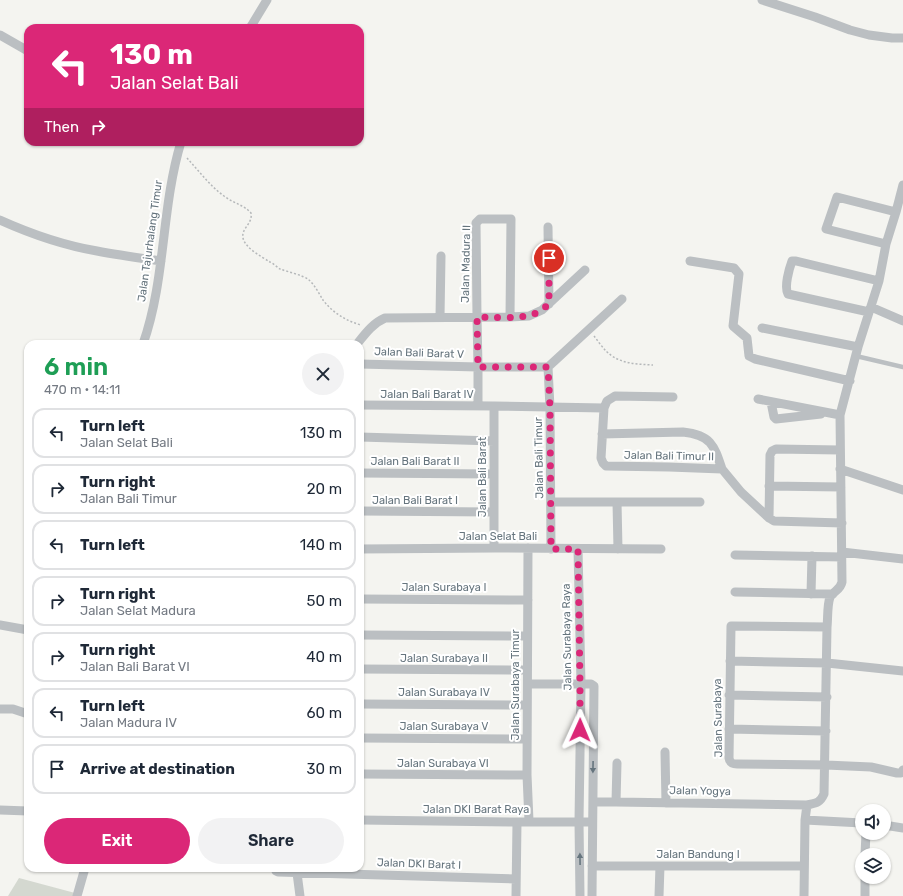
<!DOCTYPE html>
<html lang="en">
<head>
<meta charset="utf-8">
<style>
	body { margin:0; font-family:Rubik,sans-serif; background:#f2f2f3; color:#1f2937; height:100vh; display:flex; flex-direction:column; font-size:15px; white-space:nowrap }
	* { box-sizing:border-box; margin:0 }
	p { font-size:13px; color:#747a83 }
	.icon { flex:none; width:22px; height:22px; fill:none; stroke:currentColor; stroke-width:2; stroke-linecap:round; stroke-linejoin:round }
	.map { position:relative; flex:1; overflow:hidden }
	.drawer { position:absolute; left:24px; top:340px; width:340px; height:532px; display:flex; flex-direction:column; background:#fff; border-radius:12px; box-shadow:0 1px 3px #0004 }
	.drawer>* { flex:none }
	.top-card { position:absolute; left:24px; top:24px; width:340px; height:122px; border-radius:12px; box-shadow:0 1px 3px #0004; background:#db2777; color:#fff; overflow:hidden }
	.fabs { position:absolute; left:855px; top:804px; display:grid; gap:8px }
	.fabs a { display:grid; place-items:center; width:36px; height:36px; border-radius:50%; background:#fff; box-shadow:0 1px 3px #0004; font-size:20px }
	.pin { position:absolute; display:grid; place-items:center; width:34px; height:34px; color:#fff; margin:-17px; border:2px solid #fff; border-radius:50%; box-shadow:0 1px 4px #0007 }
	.me { position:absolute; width:44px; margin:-22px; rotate:1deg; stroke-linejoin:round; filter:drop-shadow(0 0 3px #0008) }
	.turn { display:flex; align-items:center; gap:14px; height:84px; padding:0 20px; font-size:18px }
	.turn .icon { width:52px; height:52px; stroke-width:2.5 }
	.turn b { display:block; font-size:28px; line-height:34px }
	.then { display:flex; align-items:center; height:38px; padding:0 20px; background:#0003; gap:8px; font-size:15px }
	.round { display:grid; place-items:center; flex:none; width:42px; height:42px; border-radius:21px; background:#f2f2f3 }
	.summary { display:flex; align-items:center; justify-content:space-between; height:68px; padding:0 20px }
	h1 { font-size:24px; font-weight:600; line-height:30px; color:#1e9e55 }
	.primary-button { display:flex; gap:8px; margin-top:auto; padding:8px 20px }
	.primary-button a { flex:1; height:46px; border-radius:24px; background:#db2777; color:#fff; font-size:16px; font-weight:600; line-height:46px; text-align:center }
	.primary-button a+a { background:#f2f2f3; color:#1f2937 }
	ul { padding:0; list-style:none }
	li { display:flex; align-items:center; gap:12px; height:50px; margin:0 8px 6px; padding:0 12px; border:2px solid #e0e1e3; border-radius:12px }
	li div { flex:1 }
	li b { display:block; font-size:15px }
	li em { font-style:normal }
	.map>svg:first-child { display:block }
</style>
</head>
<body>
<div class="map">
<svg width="903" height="896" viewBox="0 0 903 896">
	<rect width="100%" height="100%" fill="#f4f4f0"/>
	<path fill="#d4d8d0" d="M19,878L75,893V896H8Z"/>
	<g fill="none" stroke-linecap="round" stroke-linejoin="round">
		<path stroke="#b5b8ba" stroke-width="1.5" stroke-dasharray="2 2" stroke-linecap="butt" d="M187,158C199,171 210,186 224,196C233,203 244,205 251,213C253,224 241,228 243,238C245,248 262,257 270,262C274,264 277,267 280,269C288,272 303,275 309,280C315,285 319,294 323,300C332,312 346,321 361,325
			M594,336C598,341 602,347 606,351C619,364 636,364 653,365"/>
		<path stroke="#bbbfc2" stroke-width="4.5" d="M856,356L903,367"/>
		<path stroke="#bbbfc2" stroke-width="9" d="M762,0L815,17L850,30L869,35L892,38H903
			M250,28L267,0
			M0,35L28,51
			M0,220C31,234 63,245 97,251C118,255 140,258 161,261
			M548,227L549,304
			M886,244L826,229L837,197L896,212
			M690,261L734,268L739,274L733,326L747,338L749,356L755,359L850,381
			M871,307L903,321
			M869,312L788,294C784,287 789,269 792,261H796L879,281
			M440,317L441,256
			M762,328L858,347
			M143,344C166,279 161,208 181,142
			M357,344C365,334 373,323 385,318L510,317L529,316L542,310L585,270
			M360,364L478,367H548L622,299
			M548,367L550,408L551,549
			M673,397L615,396L607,401L604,408L601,458L603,463L606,466L669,467L722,469L741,492L769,518L774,521L842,523
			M758,399L840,415
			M771,402L774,417L776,419L821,414
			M360,405L494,406L604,408
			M478,406V367L477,317L476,223L480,219H511L510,317
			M494,406V548
			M602,434L683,432C711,435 714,445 722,469
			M360,437L494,441
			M840,469L903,490
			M360,473L494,474
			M769,486L841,487
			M551,502H700
			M617,502L618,549
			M360,511L494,512
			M769,518L770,455L772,451L776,449L840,450
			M528,548L527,775L529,821
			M360,549L494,548L661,549
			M578,549L581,684L579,822L580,896
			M842,552L903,559
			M735,555L842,557
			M735,592L833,594
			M811,594L812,556
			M360,599L528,600
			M0,625L28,630
			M827,627L731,626L729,758C730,763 732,764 737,764L826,765L871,767L897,773H901L903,770
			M360,635L527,636
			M730,661L827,663L903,671
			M360,669L527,670
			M528,684H591L594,686L592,896
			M729,695L827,697
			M360,704L527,705
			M0,709H13L28,714
			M729,729L826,731
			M360,738L527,739
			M665,752L666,803
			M360,774L527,775
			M593,802H616L807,805C816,803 820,803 824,794L827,627C828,618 827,606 830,597C834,590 840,591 842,582L840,415L858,347L879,281L886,244L896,212L903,185
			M616,802L617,763
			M0,810L28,811
			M360,820L517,822H592
			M805,820L862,823
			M884,825L903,828
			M865,855L866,833
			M592,866H804
			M275,868L276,871L278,872L516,879
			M297,873L300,896
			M77,896L85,868
			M516,896L517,822
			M659,896L660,866
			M804,896L805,820L807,805
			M865,896V877"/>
	</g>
	<defs><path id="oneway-solid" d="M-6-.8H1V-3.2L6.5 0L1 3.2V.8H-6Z"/></defs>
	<g fill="#66757e">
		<use href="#oneway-solid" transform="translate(593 767) rotate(91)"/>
		<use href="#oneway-solid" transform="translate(580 859) rotate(-91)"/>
	</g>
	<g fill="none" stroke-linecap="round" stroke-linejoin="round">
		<path stroke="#db2777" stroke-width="7" stroke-dasharray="0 12.6" d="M549,258V304C545,307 541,311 536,313C522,320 493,317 477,317L478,367H548L550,408L551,549H578L580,684V730"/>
	</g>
	<g text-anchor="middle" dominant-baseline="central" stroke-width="4" stroke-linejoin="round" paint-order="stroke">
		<g font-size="11" fill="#66757e" stroke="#fff">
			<text transform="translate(150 241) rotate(-82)">Jalan Tajurhalang Timur</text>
			<text transform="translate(466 264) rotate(-89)">Jalan Madura II</text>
			<text transform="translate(419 353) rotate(2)">Jalan Bali Barat V</text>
			<text x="427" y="394">Jalan Bali Barat IV</text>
			<text transform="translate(669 456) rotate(1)">Jalan Bali Timur II</text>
			<text transform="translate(539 458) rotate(-91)">Jalan Bali Timur</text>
			<text x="415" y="461">Jalan Bali Barat II</text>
			<text transform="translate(482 477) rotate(-90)">Jalan Bali Barat</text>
			<text x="415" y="500">Jalan Bali Barat I</text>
			<text x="498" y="536">Jalan Selat Bali</text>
			<text x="444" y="587">Jalan Surabaya I</text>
			<text transform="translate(567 637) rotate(-91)">Jalan Surabaya Raya</text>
			<text x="444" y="658">Jalan Surabaya II</text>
			<text transform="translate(515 685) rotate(-90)">Jalan Surabaya Timur</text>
			<text x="444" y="692">Jalan Surabaya IV</text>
			<text transform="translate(718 718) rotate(-91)">Jalan Surabaya</text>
			<text x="444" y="726">Jalan Surabaya V</text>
			<text x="443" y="763">Jalan Surabaya VI</text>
			<text transform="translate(700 791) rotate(1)">Jalan Yogya</text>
			<text x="476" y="809">Jalan DKI Barat Raya</text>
			<text x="698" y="854">Jalan Bandung I</text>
			<text transform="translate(419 864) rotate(2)">Jalan DKI Barat I</text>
		</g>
	</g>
</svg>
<div class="fabs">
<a><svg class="icon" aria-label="sound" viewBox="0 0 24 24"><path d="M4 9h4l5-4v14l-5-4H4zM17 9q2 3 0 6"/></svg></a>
<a><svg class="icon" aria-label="layers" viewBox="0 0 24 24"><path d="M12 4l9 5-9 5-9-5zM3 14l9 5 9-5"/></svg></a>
</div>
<div class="pin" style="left:549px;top:258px;background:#d93025"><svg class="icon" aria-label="arrive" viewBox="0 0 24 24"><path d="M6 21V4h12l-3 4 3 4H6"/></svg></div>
<svg class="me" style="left:580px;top:730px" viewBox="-20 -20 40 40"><path d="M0-17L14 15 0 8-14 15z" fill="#db2777" stroke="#fff" stroke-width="4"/></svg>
<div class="top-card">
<div class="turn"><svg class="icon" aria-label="left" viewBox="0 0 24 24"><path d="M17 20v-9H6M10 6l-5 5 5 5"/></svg><div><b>130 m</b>Jalan Selat Bali</div></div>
<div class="then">Then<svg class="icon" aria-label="right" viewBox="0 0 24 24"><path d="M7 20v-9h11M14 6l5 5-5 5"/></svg></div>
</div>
<section class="drawer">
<div class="summary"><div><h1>6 min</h1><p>470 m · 14:11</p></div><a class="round"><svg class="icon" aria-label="close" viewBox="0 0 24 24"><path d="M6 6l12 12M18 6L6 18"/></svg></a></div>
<ul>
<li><svg class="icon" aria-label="left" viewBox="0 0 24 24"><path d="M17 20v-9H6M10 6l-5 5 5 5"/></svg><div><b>Turn left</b><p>Jalan Selat Bali</p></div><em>130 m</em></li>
<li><svg class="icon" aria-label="right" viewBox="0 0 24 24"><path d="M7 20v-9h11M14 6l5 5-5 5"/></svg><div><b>Turn right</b><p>Jalan Bali Timur</p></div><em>20 m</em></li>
<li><svg class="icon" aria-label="left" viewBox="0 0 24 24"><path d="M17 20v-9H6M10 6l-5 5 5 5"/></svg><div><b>Turn left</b></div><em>140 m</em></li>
<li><svg class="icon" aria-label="right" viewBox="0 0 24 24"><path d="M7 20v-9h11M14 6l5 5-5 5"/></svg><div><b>Turn right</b><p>Jalan Selat Madura</p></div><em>50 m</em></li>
<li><svg class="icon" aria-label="right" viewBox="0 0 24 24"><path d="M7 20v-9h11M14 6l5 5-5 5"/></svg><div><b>Turn right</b><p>Jalan Bali Barat VI</p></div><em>40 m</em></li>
<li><svg class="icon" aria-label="left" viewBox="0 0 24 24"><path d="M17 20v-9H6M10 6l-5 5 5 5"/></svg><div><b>Turn left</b><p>Jalan Madura IV</p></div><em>60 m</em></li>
<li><svg class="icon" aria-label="arrive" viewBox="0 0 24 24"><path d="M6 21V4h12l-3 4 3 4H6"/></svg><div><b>Arrive at destination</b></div><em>30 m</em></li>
</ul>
<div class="primary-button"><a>Exit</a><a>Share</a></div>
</section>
</div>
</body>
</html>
